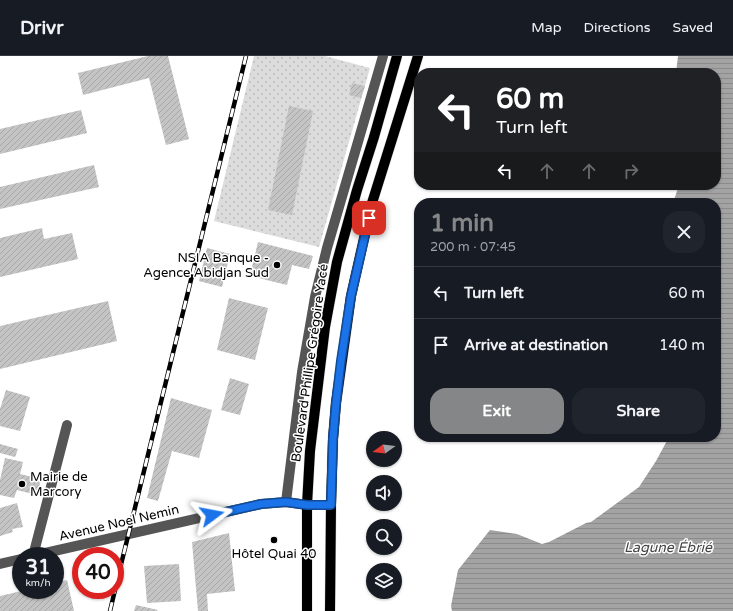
<!DOCTYPE html>
<html lang="en">
<head>
<meta charset="utf-8">
<style>
	body { margin:0; font-family:"Varela Round",sans-serif; background:#20242c; color:#f1f3f6; height:100vh; display:flex; flex-direction:column; font-size:15px; white-space:nowrap }
	* { box-sizing:border-box; margin:0 }
	p { font-size:13px; color:#9ea1a6 }
	.icon { flex:none; width:22px; height:22px; fill:none; stroke:currentColor; stroke-width:2; stroke-linecap:round; stroke-linejoin:round }
	.map { position:relative; flex:1; overflow:hidden }
	.details { position:absolute; left:414px; top:142px; width:307px; height:244px; display:flex; flex-direction:column; background:#171b24; border-radius:16px; box-shadow:0 1px 3px #0004 }
	.details>* { flex:none }
	.banner { position:absolute; left:414px; top:12px; width:307px; height:122px; border-radius:16px; box-shadow:0 1px 3px #0004; background:#202124; color:#fff; overflow:hidden }
	.needle { width:26px; rotate:255deg }
	.controls { position:absolute; left:366px; top:375px; display:grid; gap:8px }
	.controls a { display:grid; place-items:center; width:36px; height:36px; border-radius:50%; background:#171b24; box-shadow:0 1px 3px #0004; font-size:20px }
	.speed { position:absolute; left:12px; top:491px; display:flex; gap:8px; font-size:20px; font-weight:700; text-align:center }
	.speed>* { display:grid; place-content:center; width:52px; height:52px; border-radius:50%; background:#171b24; box-shadow:0 1px 3px #0004; line-height:1 }
	.speed small { font-size:10px; font-weight:400 }
	.speed .limit { border:6px solid #d22; background:#fff; color:#111 }
	.pin { position:absolute; display:grid; place-items:center; width:34px; height:34px; color:#fff; margin:-17px; border-radius:8px; box-shadow:0 2px 6px #0006 }
	.me { position:absolute; width:44px; margin:-22px; rotate:77deg; stroke-linejoin:round; filter:drop-shadow(0 0 3px #0008) }
	.turn { display:flex; align-items:center; gap:14px; height:84px; padding:0 16px; font-size:18px }
	.turn .icon { width:52px; height:52px; stroke-width:2.5 }
	.turn b { display:block; font-size:28px; line-height:34px }
	.lanes { display:flex; align-items:center; height:38px; padding:0 16px; background:#0003; justify-content:center; gap:20px; direction:ltr }
	.lanes .off { opacity:.35 }
	.round { display:grid; place-items:center; flex:none; width:42px; height:42px; border-radius:16px; background:#20242c }
	.headline { display:flex; align-items:center; justify-content:space-between; height:68px; padding:0 16px }
	h1 { font-size:24px; font-weight:700; line-height:30px; color:#858687 }
	.primary-button { display:flex; gap:8px; margin-top:auto; padding:8px 16px }
	.primary-button a { flex:1; height:46px; border-radius:16px; background:#858687; color:#fff; font-size:16px; font-weight:700; line-height:46px; text-align:center }
	.primary-button a+a { background:#20242c; color:#f1f3f6 }
	ul { padding:0; list-style:none }
	li { display:flex; align-items:center; gap:12px; height:52px; padding:0 16px; border-top:1px solid #363941 }
	li div { flex:1 }
	li b { display:block; font-size:15px }
	li em { font-style:normal }
	header { display:flex; align-items:center; gap:24px; box-sizing:border-box; height:56px; padding:0 20px; background:#171b24; border-bottom:1px solid #363941 }
	header strong { font-size:19px }
	nav { display:flex; gap:22px; margin-inline-start:auto; font-size:14px }
	.map>svg:first-child { display:block }
</style>
</head>
<body>
<header>
<strong>Drivr</strong>
<nav><a>Map</a><a>Directions</a><a>Saved</a></nav>
</header>
<div class="map">
<svg width="733" height="555" viewBox="0 0 733 555">
	<defs>
		<pattern id="garden-dots" width="8" height="8" patternUnits="userSpaceOnUse"><rect width="8" height="8" fill="#dcdcdc"/><path d="M2 2h.1M6 6h.1" fill="none" stroke="#bbb" stroke-width="1.8" stroke-linecap="round"/></pattern>
		<pattern id="water-rules" width="6" height="5" patternUnits="userSpaceOnUse"><rect width="6" height="5" fill="#a3a3a3"/><path d="M0 2.5h6" fill="none" stroke="#8b8b8b"/></pattern>
		<pattern id="building-hatch" width="6" height="6" patternUnits="userSpaceOnUse"><rect width="6" height="6" fill="#c4c4c4"/><path d="M-1 1l2-2M0 6l6-6M5 7l2-2" fill="none" stroke="#a7a7a7"/></pattern>
	</defs>
	<rect width="100%" height="100%" fill="#fff"/>
	<path fill="url(#garden-dots)" d="M254,0H325L370,12L319,191L214,165Z"/>
	<path fill="url(#water-rules)" d="M678,0H733V555H452L451,550L458,514L490,474L517,478L542,488L549,486L586,467L591,466L639,431L656,405L669,381H716V147H673L679,129H716V17H676Z"/>
	<path fill="url(#building-hatch)" d="M148,0H168L189,83L166,89L149,22L83,39L78,17Z
		M352,27L365,30L361,42L349,39Z
		M289,50L313,55L292,159L268,154Z
		M81,54L87,77L0,98V73Z
		M94,109L99,131L0,153V131Z
		M42,172L44,183L72,177L78,203L0,221V182Z
		M258,186L313,200L309,213L292,209L287,229L250,220Z
		M207,192L230,198L222,231L199,225Z
		M229,242L268,252L255,304L217,294Z
		M108,245L117,285L0,313V270Z
		M230,322L249,328L240,359L221,354Z
		M6,334L30,341L20,375L0,370V353Z
		M171,342L212,354L199,402L172,395L158,445L147,442Z
		M0,388L18,393L15,401L0,397Z
		M5,402L23,406L20,418L41,423L37,439L17,434L14,442L0,439V424Z
		M17,447L23,471L12,473L13,476L0,480V452Z
		M229,477L235,535L207,538L208,555H198L192,486Z
		M179,508L181,545L147,547L144,510Z
		M67,524L74,555H0V540L26,534H55V527Z
		M136,549L158,554L157,555H134Z"/>
	<g fill="none" stroke-linecap="round" stroke-linejoin="round">
		<defs>
			<path id="major" d="M307,555V449L310,395L325,271L337,206L357,134L374,81L397,0
				M330,555L331,449L333,383L336,347L351,240L372,147L418,0"/>
		</defs>
		<use href="#major" stroke="#dbdbdb" stroke-width="11"/>
		<path stroke="#555" stroke-width="10" d="M286,446L302,316L315,241L327,192L383,0
			M32,500L261,448L286,446L307,449H331
			M33,500L67,369
			M0,508L21,503"/>
		<use href="#major" stroke="#000" stroke-width="10"/>
		<defs>
			<path id="rail" d="M115,533L246,0
				M110,555L115,534"/>
		</defs>
		<use href="#rail" stroke="#000" stroke-width="4.5"/>
		<use href="#rail" stroke="#fff" stroke-width="3" stroke-dasharray="9" stroke-linecap="butt"/>
	</g>
	<g fill="none" stroke-linecap="round" stroke-linejoin="round">
		<defs>
			<path id="route" d="M212,459L261,448L286,446L307,449H331L333,383L336,347L341,305L351,240L369,162"/>
		</defs>
		<use href="#route" stroke="#114b97" stroke-width="10"/>
		<use href="#route" stroke="#1a73e8" stroke-width="7"/>
	</g>
	<g fill="#000" stroke="#fff" stroke-width="1.5">
		<circle cx="277" cy="209" r="4"/>
		<circle cx="22" cy="428" r="4"/>
		<circle cx="274" cy="484" r="4"/>
	</g>
	<g text-anchor="middle" dominant-baseline="central" stroke-width="3" stroke-linejoin="round" paint-order="stroke">
		<g font-size="13" fill="#000" stroke="#fff" text-anchor="end">
			<text x="269" y="202">NSIA Banque -<tspan x="269" dy="15">Agence Abidjan Sud</tspan></text>
			<text x="30" y="421" text-anchor="start">Mairie de<tspan x="30" dy="15">Marcory</tspan></text>
			<text x="274" y="498" text-anchor="middle">Hôtel Quai 40</text>
		</g>
		<g font-size="13" fill="#000" stroke="#fff">
			<text transform="translate(310 307) rotate(-82)">Boulevard Phillipe Grégoire Yacé</text>
			<text transform="translate(119 467) rotate(-13)">Avenue Noel Nemin</text>
		</g>
		<g font-size="14" font-style="italic" fill="#444" stroke="#fff">
			<text x="668" y="491">Lagune Ébrié</text>
		</g>
	</g>
</svg>
<div class="controls">
<a><svg class="needle" viewBox="-14 -14 28 28"><path d="M0-13l5 13h-10z" fill="#e53935"/><path d="M0 13l5-13h-10z" fill="#9ea1a6"/></svg></a>
<a><svg class="icon" aria-label="sound" viewBox="0 0 24 24"><path d="M4 9h4l5-4v14l-5-4H4zM17 9q2 3 0 6"/></svg></a>
<a><svg class="icon" aria-label="search" viewBox="0 0 24 24"><circle cx="10" cy="10" r="6"/><path d="M15 15l6 6"/></svg></a>
<a><svg class="icon" aria-label="layers" viewBox="0 0 24 24"><path d="M12 4l9 5-9 5-9-5zM3 14l9 5 9-5"/></svg></a>
</div>
<div class="speed"><div>31<small>km/h</small></div><div class="limit">40</div></div>
<div class="pin" style="left:369px;top:162px;background:#d93025"><svg class="icon" aria-label="arrive" viewBox="0 0 24 24"><path d="M6 21V4h12l-3 4 3 4H6"/></svg></div>
<svg class="me" style="left:212px;top:459px" viewBox="-20 -20 40 40"><path d="M0-17L14 15 0 8-14 15z" fill="#1a73e8" stroke="#fff" stroke-width="4"/></svg>
<div class="banner">
<div class="turn"><svg class="icon" aria-label="left" viewBox="0 0 24 24"><path d="M17 20v-9H6M10 6l-5 5 5 5"/></svg><div><b>60 m</b>Turn left</div></div>
<div class="lanes"><svg class="icon" aria-label="left" viewBox="0 0 24 24"><path d="M17 20v-9H6M10 6l-5 5 5 5"/></svg><svg class="icon off" aria-label="ahead" viewBox="0 0 24 24"><path d="M12 20V5M6 11l6-6 6 6"/></svg><svg class="icon off" aria-label="ahead" viewBox="0 0 24 24"><path d="M12 20V5M6 11l6-6 6 6"/></svg><svg class="icon off" aria-label="right" viewBox="0 0 24 24"><path d="M7 20v-9h11M14 6l5 5-5 5"/></svg></div>
</div>
<section class="details">
<div class="headline"><div><h1>1 min</h1><p>200 m · 07:45</p></div><a class="round"><svg class="icon" aria-label="close" viewBox="0 0 24 24"><path d="M6 6l12 12M18 6L6 18"/></svg></a></div>
<ul>
<li><svg class="icon" aria-label="left" viewBox="0 0 24 24"><path d="M17 20v-9H6M10 6l-5 5 5 5"/></svg><div><b>Turn left</b></div><em>60 m</em></li>
<li><svg class="icon" aria-label="arrive" viewBox="0 0 24 24"><path d="M6 21V4h12l-3 4 3 4H6"/></svg><div><b>Arrive at destination</b></div><em>140 m</em></li>
</ul>
<div class="primary-button"><a>Exit</a><a>Share</a></div>
</section>
</div>
</body>
</html>
